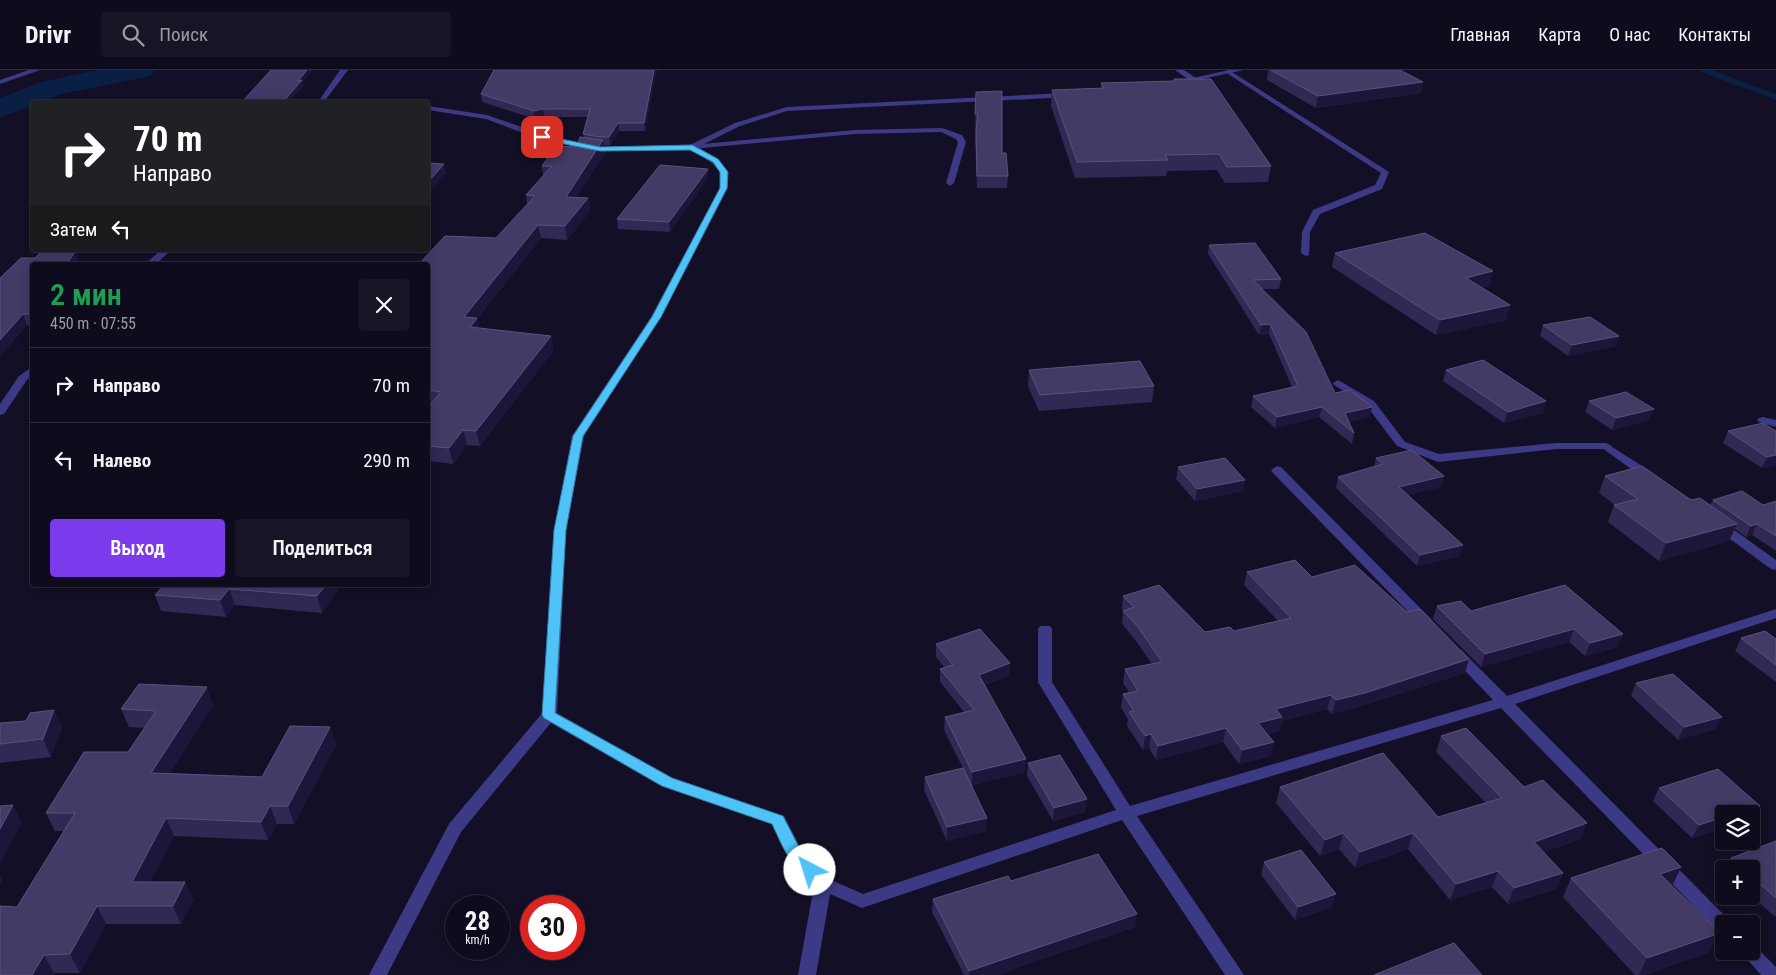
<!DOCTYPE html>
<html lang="ru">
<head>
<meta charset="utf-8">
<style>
	body { margin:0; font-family:"Roboto Condensed",sans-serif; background:#171425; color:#f1f3f6; height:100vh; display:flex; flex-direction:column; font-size:19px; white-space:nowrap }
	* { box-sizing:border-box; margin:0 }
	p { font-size:16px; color:#9b9ba3 }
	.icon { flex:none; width:28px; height:28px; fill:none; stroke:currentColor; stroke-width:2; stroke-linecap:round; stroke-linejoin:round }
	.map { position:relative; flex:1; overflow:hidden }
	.panel { position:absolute; left:30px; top:192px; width:400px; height:325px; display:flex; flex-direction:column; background:#0e0b1c; border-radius:5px; box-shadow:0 2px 12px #0003,0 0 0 1px #2e2b3b }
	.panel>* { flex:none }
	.banner { position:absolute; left:30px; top:30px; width:400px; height:152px; border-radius:5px; box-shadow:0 2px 12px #0003,0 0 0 1px #2e2b3b; background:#202124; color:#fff; overflow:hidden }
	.buttons { position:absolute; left:1715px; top:735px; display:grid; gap:10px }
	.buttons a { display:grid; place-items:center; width:45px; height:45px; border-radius:5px; background:#0e0b1c; box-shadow:0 2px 12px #0003,0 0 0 1px #2e2b3b; font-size:25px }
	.speed { position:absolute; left:445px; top:825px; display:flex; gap:10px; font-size:25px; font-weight:700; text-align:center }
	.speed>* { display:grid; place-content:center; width:65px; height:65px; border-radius:50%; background:#0e0b1c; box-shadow:0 2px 12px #0003,0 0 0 1px #2e2b3b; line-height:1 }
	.speed small { font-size:12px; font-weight:400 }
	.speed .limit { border:8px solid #d22; background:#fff; color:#111 }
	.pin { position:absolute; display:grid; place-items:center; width:42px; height:42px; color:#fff; margin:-21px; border-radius:10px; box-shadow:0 2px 8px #0006 }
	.me { position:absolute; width:55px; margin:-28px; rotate:320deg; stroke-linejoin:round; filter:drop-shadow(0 0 4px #0008) }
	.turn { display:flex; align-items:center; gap:18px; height:105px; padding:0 20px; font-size:22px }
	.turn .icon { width:65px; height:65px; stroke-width:2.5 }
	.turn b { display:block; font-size:35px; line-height:42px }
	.then { display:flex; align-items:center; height:48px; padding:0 20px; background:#0003; gap:10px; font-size:19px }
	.round { display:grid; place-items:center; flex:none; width:52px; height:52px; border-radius:5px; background:#171425 }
	.head { display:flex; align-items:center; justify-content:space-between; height:85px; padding:0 20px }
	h1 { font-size:30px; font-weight:600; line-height:38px; color:#1e9e55 }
	.button { display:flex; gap:10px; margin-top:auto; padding:10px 20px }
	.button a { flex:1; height:58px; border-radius:5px; background:#7c3aed; color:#fff; font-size:20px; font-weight:600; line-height:58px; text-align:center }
	.button a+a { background:#171425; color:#f1f3f6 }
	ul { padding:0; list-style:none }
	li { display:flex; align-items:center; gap:15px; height:75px; padding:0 20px; border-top:1px solid #2e2b3b }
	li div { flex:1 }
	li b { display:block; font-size:19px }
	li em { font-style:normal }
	header { display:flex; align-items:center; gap:30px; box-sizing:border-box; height:70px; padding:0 25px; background:#0e0b1c; border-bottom:1px solid #2e2b3b }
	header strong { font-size:24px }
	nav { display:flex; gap:28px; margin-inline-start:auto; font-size:18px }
	.search { width:350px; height:45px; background:#171425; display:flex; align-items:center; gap:12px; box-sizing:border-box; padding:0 18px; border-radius:5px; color:#9b9ba3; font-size:19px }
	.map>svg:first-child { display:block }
</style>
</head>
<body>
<header>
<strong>Drivr</strong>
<div class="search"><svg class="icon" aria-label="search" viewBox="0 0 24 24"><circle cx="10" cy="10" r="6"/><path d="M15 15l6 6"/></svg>Поиск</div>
<nav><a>Главная</a><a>Карта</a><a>О нас</a><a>Контакты</a></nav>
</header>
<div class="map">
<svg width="1776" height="905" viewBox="0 0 1776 905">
	<rect width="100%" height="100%" fill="#130f26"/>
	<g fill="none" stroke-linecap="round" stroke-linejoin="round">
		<path stroke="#0a1f44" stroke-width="5.5" d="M1704,0L1776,27"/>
		<path fill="#0a1f44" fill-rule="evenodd" d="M99,0H155L151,6L62,24L40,32H32V36L0,47V28L45,11Z"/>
		<path fill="#3d3a85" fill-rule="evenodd" d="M1175,0H1184L1196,8L1189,10Z
			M1228,2H1232L1389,102L1382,119L1320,144L1310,162L1309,185L1306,186L1301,183L1302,162L1313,140L1375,115L1381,103L1228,4Z
			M942,58L962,65L966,72L954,113L950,116L946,113L958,72L956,69L941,62L855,64L692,79L688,77L692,75L855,60Z
			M1338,310L1374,331L1405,372L1439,384L1556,373H1606L1612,376L1606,379H1556L1438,392L1397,376L1366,335L1334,315L1333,313Z
			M549,640L554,641L556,645L554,649L461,762L387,905H369L449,754L544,641Z"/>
		<path fill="#3d3a85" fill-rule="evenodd" d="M29,0H40L0,14V10Z
			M1229,0H1244L1174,15L1170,13Z
			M1067,23L1071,25L1070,27L787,41L740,56L698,77C719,90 728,91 728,118L661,247L584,366L566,460L557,643L673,708L784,746L803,783L829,809L863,824L1116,740L1038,612V559L1040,556H1050L1052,559V612L1130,736L1493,630L1451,586L1449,583L1451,580H1461L1507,626L1776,539V548L1515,634L1730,851L1732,854H1724V863L1718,861L1501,638L1137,746L1244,905H1225L1122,750L862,838L830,824L816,905H798L814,816L791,792L772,754L661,716L544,649L542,645L554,460L572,366L651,247L720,118V102L712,93L690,79L600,81L539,69L486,49L428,40V36L487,45L544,65L600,77L690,75L735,53L787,37Z
			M1763,347L1776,350V357L1759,352L1757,350L1759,348Z
			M1606,373L1656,405L1658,408L1656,411H1648L1602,378L1600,376L1602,374Z
			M1277,396L1281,397L1431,549L1433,552L1431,555H1421L1273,403L1271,400Z
			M1719,451L1723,452L1776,490V500L1771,499L1715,458L1713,455L1715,452Z
			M1751,874L1755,876L1776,897V905H1761L1740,881H1751Z"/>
		<path fill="#3d3a85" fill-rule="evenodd" d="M340,0H348L324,32H318Z
			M161,180H171L155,195H144Z
			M32,297V305L27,310L4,344L0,345V334L19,306Z"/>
	</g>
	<path fill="#312854" d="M1268,0H1400L1423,12L1421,23L1316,38L1267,10Z
		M655,7L645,61H619L610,75H604L605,83L576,127L588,128L590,141L567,170L541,168L477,249L479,258L551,266L553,281L480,376L467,375L453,394L428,391V337L429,335H428V195L496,168L527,134L526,125L543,106L542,96L577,77L584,67L583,64L588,47H544L535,49L482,32L481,24Z
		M1174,9L1271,96L1268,112L1225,113L1217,100L1167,101L1166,106L1075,108L1051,36L1052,20L1101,18V13L1174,11Z
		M976,22L1002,83L1008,106L1007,118H977L975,70L976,55H975Z
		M708,99V108L670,162L618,159L617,149Z
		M1209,175L1281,209L1279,219H1262L1335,323L1370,347L1349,352L1354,363L1352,374L1319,347L1275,358L1251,337L1253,326L1292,317L1269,264L1259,265L1208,184Z
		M75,182L79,192L32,195V255H27L0,286L35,188Z
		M1335,183L1493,201L1489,216L1482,217L1510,235L1506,250L1436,265L1332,197Z
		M1543,255L1619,266L1616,276L1568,286L1540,266Z
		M1029,300L1154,316L1152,332L1039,341L1028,316Z
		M1446,300L1543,343L1504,353L1443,311Z
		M1589,331L1649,350L1612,360L1585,342Z
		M1728,361H1776V395L1762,398L1723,373Z
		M1376,388L1444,406L1441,417L1408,425L1460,486L1417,496L1336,418L1338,407L1374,397Z
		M1178,397L1245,410L1243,421L1195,431L1176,409Z
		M1605,406L1710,435L1713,430L1763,435L1776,431V481L1752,465L1746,467L1735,459L1729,471L1659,491L1608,452L1614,435H1615L1599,423Z
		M1247,502L1312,507L1465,603L1361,636L1332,644L1327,639L1282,651L1279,661L1267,664L1271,686L1239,694L1223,672L1156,690L1149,678L1143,680L1127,656L1128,650L1121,637L1123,624L1129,622L1123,613L1125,599L1152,594L1136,571L1122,554L1123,541L1122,539L1123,526L1205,562L1234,561L1278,551L1244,515Z
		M164,515H342L322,543L235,535L226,547L161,541L155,525Z
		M1565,515L1618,577L1585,586L1569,572L1481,597L1433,549L1437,536L1471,541Z
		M1741,568L1776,569V612L1735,581Z
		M936,574L1010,593L1009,606L985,615L1025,702L972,715L986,761L947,771L924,720L925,707L963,698L944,660L945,647L964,642L940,612V599L945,598L936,587Z
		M1636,613L1715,659L1678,670L1631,626Z
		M213,635L170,703L262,707L330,657L336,675L294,754H277L268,770L174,766L150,812H185L193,830L181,854H106L80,903H54L53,905L17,837L64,761H55L46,743L128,682L145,658L129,657L121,639Z
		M54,640L62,657L51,687L0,693V653L26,651Z
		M1441,666L1524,717L1581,769L1544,782L1563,803L1556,819L1508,834L1492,817L1450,830L1408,779L1355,798L1339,779L1320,786L1276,733L1280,717L1438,747L1486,733L1436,682Z
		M1028,693L1085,742L1053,751L1027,706Z
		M1659,718L1753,749L1724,744V758L1692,768L1653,731Z
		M1776,771V846H1774L1751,825V799H1726L1731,788Z
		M1264,792L1332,837L1295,850L1261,805Z
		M1681,797L1672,816L1709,882L1645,905H1635L1563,827L1571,808Z
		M1011,811L1135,857L996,905H964L932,842L933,829Z"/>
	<path fill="#1d163a" d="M307,0H312V1L303,12L304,16L289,32H283L298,11Z
		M654,0H658L655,7L645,61L644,53Z
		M1423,12L1421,23L1316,38L1318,26Z
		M543,39L544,47L535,49L534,41Z
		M618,53L619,61L610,75L609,67Z
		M603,70L605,83L568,140L566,127Z
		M444,94L446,103L429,123L428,112Z
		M708,99V108L670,162L669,152Z
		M588,128L590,141L567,170L565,156Z
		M538,155L541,168L477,249L480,263L473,272L464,247Z
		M75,182L79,192L77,195H66Z
		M1493,201L1489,216L1462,222L1466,208Z
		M1510,235L1506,250L1436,265L1440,250Z
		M23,244L27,255L0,286V270Z
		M1270,254L1269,264L1259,265L1261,255Z
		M551,266L553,281L480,376L476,361Z
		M1619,266L1616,276L1568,286L1572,275Z
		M1546,331L1543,343L1504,353L1508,342Z
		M1322,337L1319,347L1275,358L1277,347Z
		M1372,337L1370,347L1342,354L1345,343Z
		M1654,339L1649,350L1612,360L1616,348Z
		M463,360L467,375L453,394L449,378Z
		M1776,385V395L1762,398L1767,387Z
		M1444,406L1441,417L1396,428L1399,417Z
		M1245,410L1243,421L1195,431L1197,419Z
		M428,432L429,440L428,441Z
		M1737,454L1729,471L1659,491L1666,473Z
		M1757,454L1752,465L1746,467L1751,456Z
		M1463,475L1460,486L1417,496L1420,485Z
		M326,515H342L322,543L317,526Z
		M229,519L235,535L226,547L220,530Z
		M1574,559L1569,572L1481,597L1485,584Z
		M1623,564L1618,577L1585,586L1590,573Z
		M1469,589L1465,603L1361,636L1332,644L1336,630Z
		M1010,593L1009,606L978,617L979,605Z
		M207,617L213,635L159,721L151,703Z
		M1331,625L1327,639L1282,651L1279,661L1256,667L1258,653L1276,639Z
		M54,640L62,657L51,687L43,669Z
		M1722,647L1715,659L1678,670L1684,657Z
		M330,657L336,675L294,754L288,736Z
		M1226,658L1223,672L1156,690L1158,676Z
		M1151,664L1149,678L1143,680L1145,666Z
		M1274,672L1271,686L1239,694L1242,680Z
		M1026,689L1025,702L972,715V702Z
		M1087,729L1085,742L1053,751L1054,738Z
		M13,735L22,753L0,794V759Z
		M270,736L277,754L268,770L261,752Z
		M1760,736L1753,749H1751V744H1734Z
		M1724,747V758L1692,768L1699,755Z
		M166,748L174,766L141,830L132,812Z
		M987,748L986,761L947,771V757Z
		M1587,753L1581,769L1528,788L1534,772Z
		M1343,763L1339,779L1320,786L1325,770Z
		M1413,763L1408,779L1355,798L1360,782Z
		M1681,797L1672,816L1660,804Z
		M1498,801L1492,817L1450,830L1456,814Z
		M1563,803L1556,819L1508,834L1514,818Z
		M0,804L3,810L0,816Z
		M185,812L193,830L181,854L173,836Z
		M1336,824L1332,837L1295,850L1298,837Z
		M97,836L106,854L80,903L70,884Z
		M1137,844L1135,857L996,905H969V901Z
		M1720,863L1709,882L1645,905H1639L1647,888Z
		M44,885L54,903L53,905H32Z"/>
	<path fill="#433a66" stroke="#5a527e" d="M271,0H307L298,11L302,10L283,32H242Z
		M494,0H654L644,53H618L609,67H599L583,64L590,39H543L534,41L481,24Z
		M1271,0H1400L1423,12L1318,26Z
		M1174,9H1211L1271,96L1227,97L1219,84L1165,85L1168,90L1077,92L1052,20L1104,18L1101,13L1175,11Z
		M1002,21V83H1006L1008,106H977L976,59L978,44H975L976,22Z
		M580,67L603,70L566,127L588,128L565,156L538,155L464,247L477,248L470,257L551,266L476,361L463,360L449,378L428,376V337L441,322L428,320V195H418L445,166L496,168L535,126L526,125L552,96H542L556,76L577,77Z
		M428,93L444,94L428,112Z
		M660,95L708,99L669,152L617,149Z
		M1425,163L1493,201L1466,208L1510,235L1440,250L1335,183Z
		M1255,173L1281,209L1253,210L1306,262L1335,323L1350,320L1372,337L1345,343L1354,363L1322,337L1277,347L1253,326L1298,316L1270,254L1261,255L1209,175Z
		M41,182H75L66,195H32V242L31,244H23L0,270V208L21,188H35Z
		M1590,247L1619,266L1572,275L1543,255Z
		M1483,290L1546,331L1508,342L1446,300Z
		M1140,291L1154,316L1040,325L1029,300Z
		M1626,322L1654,339L1616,348L1589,331Z
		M1763,353L1776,361V385L1767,387L1728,361Z
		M1412,380L1444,406L1399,417L1463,475L1420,485L1338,407L1383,394L1376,388Z
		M1225,388L1245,410L1197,419L1178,397Z
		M1642,396L1691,430L1700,428L1737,454L1666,473L1614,435L1638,429L1605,406Z
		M1742,421L1763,435L1776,431V466L1757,454L1751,456L1713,430Z
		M1295,490L1312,507L1355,495L1407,542L1420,539L1469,589L1365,623L1336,630L1331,625L1276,639L1282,647L1258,653L1274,672L1242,680L1226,658L1158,676L1151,664L1145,666L1129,642L1134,641L1123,624L1138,621L1125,599L1162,592L1138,557L1123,541L1134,537L1123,526L1159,515L1205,562L1230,557L1234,561L1291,548L1247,502Z
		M164,515H326L317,526L229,519L220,530L155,525Z
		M1565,515L1623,564L1590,573L1574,559L1485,584L1437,536L1461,531L1471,541Z
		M980,559L1010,593L979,605L1026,689L972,702L945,647L974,640L940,599L953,595L936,574Z
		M1765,561L1776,569V595L1741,568Z
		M1673,604L1722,647L1684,657L1636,613Z
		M139,614L207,617L151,703L262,707L290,656L330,657L288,736H270L261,752L166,748L132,812H185L173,836H97L70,884L44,885L32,905H0V836L17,837L75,743H46L84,682H128L156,641L121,639Z
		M54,640L43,669L0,674V653L26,651L30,643Z
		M1466,658L1524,717L1543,710L1587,753L1534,772L1563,803L1514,818L1498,801L1456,814L1413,763L1360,782L1343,763L1325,770L1280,717L1383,683L1438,747L1502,728L1441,666Z
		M1060,685L1087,729L1054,738L1028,693Z
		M963,698L987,748L947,757L925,707Z
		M1718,699L1760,736L1734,744H1724V747L1699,755L1659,718Z
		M13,735L0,759V736Z
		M1776,771V828L1751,806V799H1743L1731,788Z
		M1662,778L1681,797L1660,804L1720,863L1647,888L1571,808Z
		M1301,780L1336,824L1298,837L1264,792Z
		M1098,784L1137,844L969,901L933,829L1008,806L1011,811Z
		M1454,873L1482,905H1374Z"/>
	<path fill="#4fc3f7" stroke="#337fa1" d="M542,65L600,77L692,75L718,89L728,102L727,118L661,247L583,366L566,460L555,643L672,708L783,746L802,783L817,800L815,805C795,811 779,768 772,754L662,716L544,648L542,645L554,460L573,366L652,247L720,118V102L713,92L690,80L600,81L539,69V66Z"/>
</svg>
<div class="buttons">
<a><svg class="icon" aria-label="layers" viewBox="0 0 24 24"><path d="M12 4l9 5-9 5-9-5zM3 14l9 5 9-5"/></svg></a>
<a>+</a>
<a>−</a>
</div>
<div class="speed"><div>28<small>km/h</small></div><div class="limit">30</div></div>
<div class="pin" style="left:542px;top:67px;background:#d93025"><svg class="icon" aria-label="arrive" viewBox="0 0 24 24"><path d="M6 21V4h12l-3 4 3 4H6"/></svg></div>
<svg class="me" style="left:810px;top:800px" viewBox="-20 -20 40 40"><circle r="19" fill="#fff"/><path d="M0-13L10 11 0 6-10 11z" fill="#4fc3f7"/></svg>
<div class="banner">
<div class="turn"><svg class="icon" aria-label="right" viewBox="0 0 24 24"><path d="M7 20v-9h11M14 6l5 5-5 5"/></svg><div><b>70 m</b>Направо</div></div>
<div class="then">Затем<svg class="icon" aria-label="left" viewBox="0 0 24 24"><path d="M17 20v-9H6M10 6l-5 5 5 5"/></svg></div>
</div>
<section class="panel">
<div class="head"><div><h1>2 мин</h1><p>450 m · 07:55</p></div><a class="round"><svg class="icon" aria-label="close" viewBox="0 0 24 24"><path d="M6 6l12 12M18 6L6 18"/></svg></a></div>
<ul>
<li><svg class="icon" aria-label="right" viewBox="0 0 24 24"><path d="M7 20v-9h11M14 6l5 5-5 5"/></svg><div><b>Направо</b></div><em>70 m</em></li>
<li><svg class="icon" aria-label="left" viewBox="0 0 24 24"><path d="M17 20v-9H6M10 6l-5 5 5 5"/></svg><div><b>Налево</b></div><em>290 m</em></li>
</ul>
<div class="button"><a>Выход</a><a>Поделиться</a></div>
</section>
</div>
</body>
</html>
